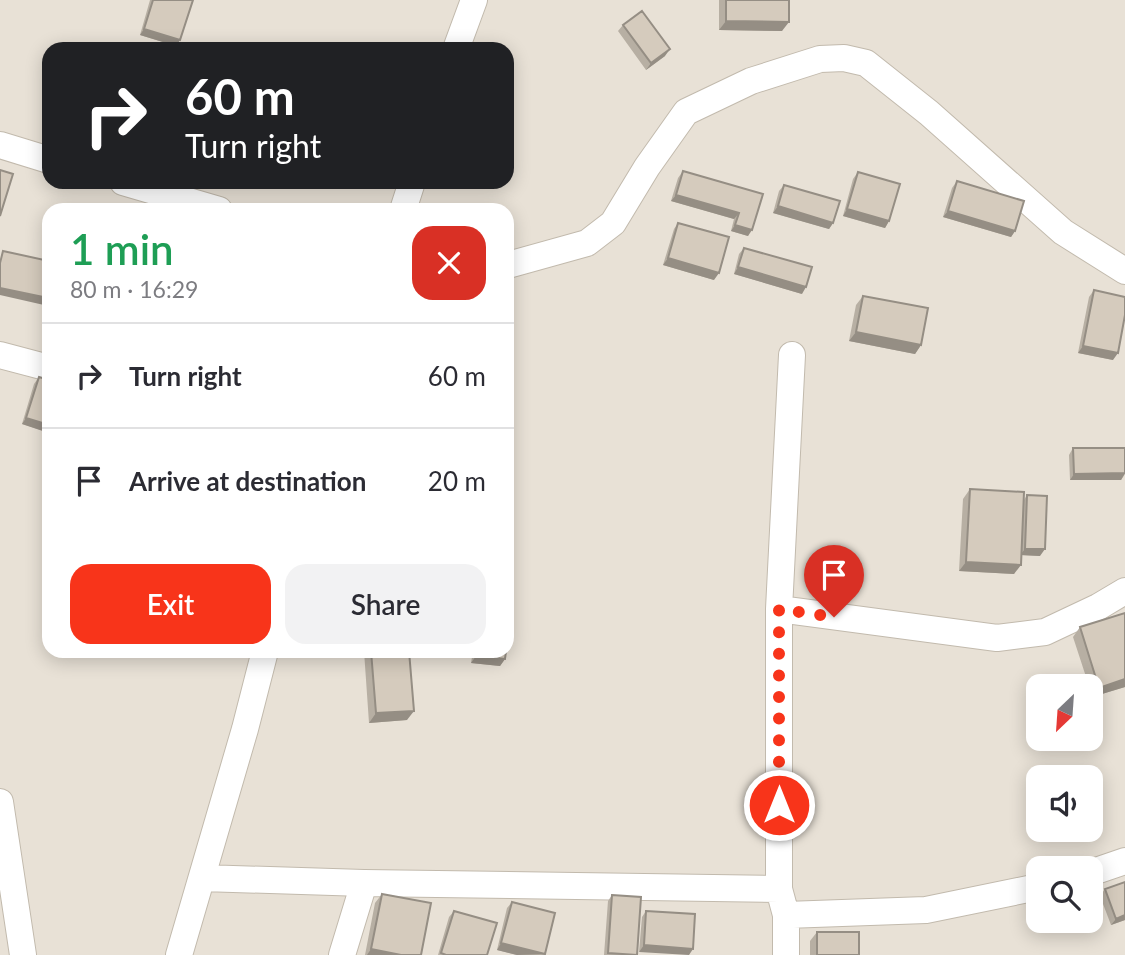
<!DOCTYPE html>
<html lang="en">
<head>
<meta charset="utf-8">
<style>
	body { margin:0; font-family:Lato,sans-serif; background:#f2f2f3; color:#2b2b33; height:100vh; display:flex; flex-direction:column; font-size:26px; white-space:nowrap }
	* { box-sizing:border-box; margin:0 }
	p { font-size:23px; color:#7c7c81 }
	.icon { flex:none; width:38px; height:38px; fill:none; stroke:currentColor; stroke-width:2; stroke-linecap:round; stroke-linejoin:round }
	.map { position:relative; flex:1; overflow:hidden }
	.side { position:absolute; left:42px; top:203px; width:472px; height:455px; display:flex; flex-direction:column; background:#fff; border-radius:21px; box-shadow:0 4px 18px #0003 }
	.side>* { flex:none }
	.hud { position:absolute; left:42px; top:42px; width:472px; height:147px; border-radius:21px; box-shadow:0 4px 18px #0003; background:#202124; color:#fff; overflow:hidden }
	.needle { width:46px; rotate:205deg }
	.tools { position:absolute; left:1026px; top:674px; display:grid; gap:14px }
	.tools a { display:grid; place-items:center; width:77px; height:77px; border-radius:14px; background:#fff; box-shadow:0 4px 18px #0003; font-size:35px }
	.pin { position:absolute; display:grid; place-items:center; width:60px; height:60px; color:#fff; margin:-72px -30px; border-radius:50% 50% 50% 0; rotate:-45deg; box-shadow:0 0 7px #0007 }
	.pin .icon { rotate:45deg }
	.me { position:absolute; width:77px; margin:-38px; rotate:0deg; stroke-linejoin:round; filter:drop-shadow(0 0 5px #0008) }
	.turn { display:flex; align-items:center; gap:24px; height:147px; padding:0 28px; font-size:32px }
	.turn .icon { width:91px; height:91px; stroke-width:2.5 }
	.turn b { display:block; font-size:49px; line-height:60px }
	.round { display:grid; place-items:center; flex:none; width:74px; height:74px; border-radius:21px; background:#f2f2f3 }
	.head { display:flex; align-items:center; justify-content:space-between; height:119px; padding:0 28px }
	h1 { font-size:42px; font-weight:600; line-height:52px; color:#1e9e55 }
	.primary-button { display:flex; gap:14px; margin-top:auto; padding:14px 28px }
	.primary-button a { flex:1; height:80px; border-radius:21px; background:#f8341a; color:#fff; font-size:28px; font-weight:600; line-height:80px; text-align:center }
	.primary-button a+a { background:#f2f2f3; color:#2b2b33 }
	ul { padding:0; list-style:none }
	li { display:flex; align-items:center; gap:21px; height:105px; padding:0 28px; border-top:2px solid #e1e1e2 }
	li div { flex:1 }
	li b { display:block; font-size:26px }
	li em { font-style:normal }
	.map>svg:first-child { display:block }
</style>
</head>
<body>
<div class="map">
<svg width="1125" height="955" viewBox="0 0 1125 955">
	<rect width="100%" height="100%" fill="#f4f0e8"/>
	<path fill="#e8e1d6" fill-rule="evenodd" d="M0,0H1125V955H0ZM49,49H508V182H49ZM49,210H508V651H49ZM1038,686H1090V738H1038ZM1038,777H1090V830H1038ZM1038,868H1090V920H1038Z"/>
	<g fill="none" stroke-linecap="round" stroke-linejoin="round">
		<defs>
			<path id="minor" d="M456,49L474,0
				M0,145L49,160
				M123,182L219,210
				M403,210L412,182
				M508,265L587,243L613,223L647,167L686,112L751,81L820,59L844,58L866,63L929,113L1063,232L1125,271
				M0,355L49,368
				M779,609L997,638L1045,632L1098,607L1125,591
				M0,802L23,955
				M1090,873L1125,861
				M202,878L364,883L779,889
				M786,915L926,910L1038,887
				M179,955L245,729L265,651
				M342,955L364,883
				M786,955V915L779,889V609L792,355"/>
		</defs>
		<use href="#minor" stroke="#c2baad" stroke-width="28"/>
		<use href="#minor" stroke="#fff" stroke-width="26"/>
	</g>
	<path fill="#b7afa3" d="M150,0H193L180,40L176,46L140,35Z
		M719,0H789L782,31L719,30Z
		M623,25L665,56L646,70L618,31Z
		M683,171L763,194L748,236L731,231L734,219L671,201L678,178Z
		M858,172L889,221L885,228L843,216L853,179Z
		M957,181L1015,231L1011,237L943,217L952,188Z
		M784,185L833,223L829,229L773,213L779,191Z
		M678,223L714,280L663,265L674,229Z
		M744,248L802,294L734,274L739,254Z
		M1094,290L1113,360L1078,353L1089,297Z
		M863,296L921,345L915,354L849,341L856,305Z
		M39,377L49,380V433L22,424L34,384Z
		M1073,448L1125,474L1121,480H1070L1069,455Z
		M970,489L1024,500L1027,495L1040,556L1021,555L1014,574L959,571L963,499Z
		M1125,613V687L1092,697L1090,686H1089L1073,637L1080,627Z
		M364,651H409L407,720L369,723Z
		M473,651H506L505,659L500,666L471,663Z
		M1125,882V920L1111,925L1100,896L1105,889Z
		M382,894L421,955H365L375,903Z
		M612,895L637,955H604L608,901Z
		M512,902L555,913L545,955H517L497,950L507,908Z
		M454,911L487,955H438L449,917Z
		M646,911L695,914L639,952L642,917Z
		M817,932L859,955H810V941Z"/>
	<path fill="#958e84" d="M726,21L789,22L782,31L719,30Z
		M144,29L180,40L176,46L140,35Z
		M670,49L665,56L646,70L651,63Z
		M676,195L739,213L734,219L671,201Z
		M778,206L833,223L829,229L773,213Z
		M847,209L889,221L885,228L843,216Z
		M948,211L1015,231L1011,237L943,217Z
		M735,225L752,230L748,236L731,231Z
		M668,258L719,273L714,280L663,265Z
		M738,267L806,287L802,294L734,274Z
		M0,288L48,298L44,305L0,295Z
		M856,332L921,345L915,354L849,341Z
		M1083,346L1118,353L1113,360L1078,353Z
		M26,418L49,425V433L22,424Z
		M1125,473L1121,480H1070L1074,474Z
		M1025,549H1045L1040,556L1020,555Z
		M966,562L1021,565L1014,574L959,571Z
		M476,656L505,659L500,666L471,663Z
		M1125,679V687L1092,697L1099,688Z
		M414,711L407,720L369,723L376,713Z
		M1125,915V920L1111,925L1116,919Z
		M501,943L545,954L517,955L497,950Z
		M644,945L693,949L689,955L639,952Z
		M371,949L401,955H367Z"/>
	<path fill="#d5cbbd" stroke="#958e84" stroke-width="2" d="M153,0H193L180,40L144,29Z
		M726,0H789V22L726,21Z
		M642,11L670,49L651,63L623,25Z
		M0,170L13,174L0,216Z
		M683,171L763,194L752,230L735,225L739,213L676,195Z
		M858,172L900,184L889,221L847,209Z
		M957,181L1024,201L1015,231L948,211Z
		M784,185L840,201L833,223L778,206Z
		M678,223L729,237L719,273L668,258Z
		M744,248L812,267L806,287L738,267Z
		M3,251L49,261L48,298L0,288V263Z
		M1094,290L1125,297V315L1118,353L1083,346Z
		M863,296L928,308L921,345L856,332Z
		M39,377L49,380V425L26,418Z
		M1073,448H1125V473L1074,474Z
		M970,489L1024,492L1021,565L966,562Z
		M1027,495L1047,496L1045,549H1025Z
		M508,600L511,601L508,637Z
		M1125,613V679L1099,688L1080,627Z
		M371,651H409L414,711L376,713Z
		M476,651H506L505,659L476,656Z
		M1125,882V915L1116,919L1105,889Z
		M382,894L431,903L421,955H401L371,949Z
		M612,895L641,897L637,955L608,953Z
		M512,902L555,913L545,954L501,943Z
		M454,911L497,923L487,955H446L441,953Z
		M646,911L695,914L693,949L644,945Z
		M817,932H859V955H817Z"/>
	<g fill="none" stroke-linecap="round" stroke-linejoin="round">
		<path stroke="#f8341a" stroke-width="12" stroke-dasharray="0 21.6" d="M779,805V609L834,617"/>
	</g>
</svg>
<div class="tools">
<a><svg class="needle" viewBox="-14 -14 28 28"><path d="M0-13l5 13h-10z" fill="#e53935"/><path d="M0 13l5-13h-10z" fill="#7c7c81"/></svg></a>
<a><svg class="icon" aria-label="sound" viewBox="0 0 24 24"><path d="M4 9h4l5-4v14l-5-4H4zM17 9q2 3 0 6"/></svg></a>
<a><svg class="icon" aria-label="search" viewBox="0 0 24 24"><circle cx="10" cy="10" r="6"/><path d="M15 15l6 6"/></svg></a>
</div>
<div class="pin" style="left:834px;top:617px;background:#d93025"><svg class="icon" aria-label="arrive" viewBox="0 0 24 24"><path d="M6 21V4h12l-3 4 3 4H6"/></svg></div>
<svg class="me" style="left:779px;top:805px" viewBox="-20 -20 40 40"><circle r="17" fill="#f8341a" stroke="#fff" stroke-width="3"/><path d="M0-11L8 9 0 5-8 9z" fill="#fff"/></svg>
<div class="hud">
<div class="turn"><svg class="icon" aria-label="right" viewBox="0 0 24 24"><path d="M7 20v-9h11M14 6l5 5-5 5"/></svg><div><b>60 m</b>Turn right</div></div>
</div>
<section class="side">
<div class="head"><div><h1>1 min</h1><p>80 m · 16:29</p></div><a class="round" style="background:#d93025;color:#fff"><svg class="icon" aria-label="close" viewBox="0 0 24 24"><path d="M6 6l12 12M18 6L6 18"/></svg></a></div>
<ul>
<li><svg class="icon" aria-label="right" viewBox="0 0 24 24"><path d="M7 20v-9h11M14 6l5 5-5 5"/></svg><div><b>Turn right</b></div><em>60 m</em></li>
<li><svg class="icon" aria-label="arrive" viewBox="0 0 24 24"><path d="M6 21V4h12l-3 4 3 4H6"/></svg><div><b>Arrive at destination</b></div><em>20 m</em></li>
</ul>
<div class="primary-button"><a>Exit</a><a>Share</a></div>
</section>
</div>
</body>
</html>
